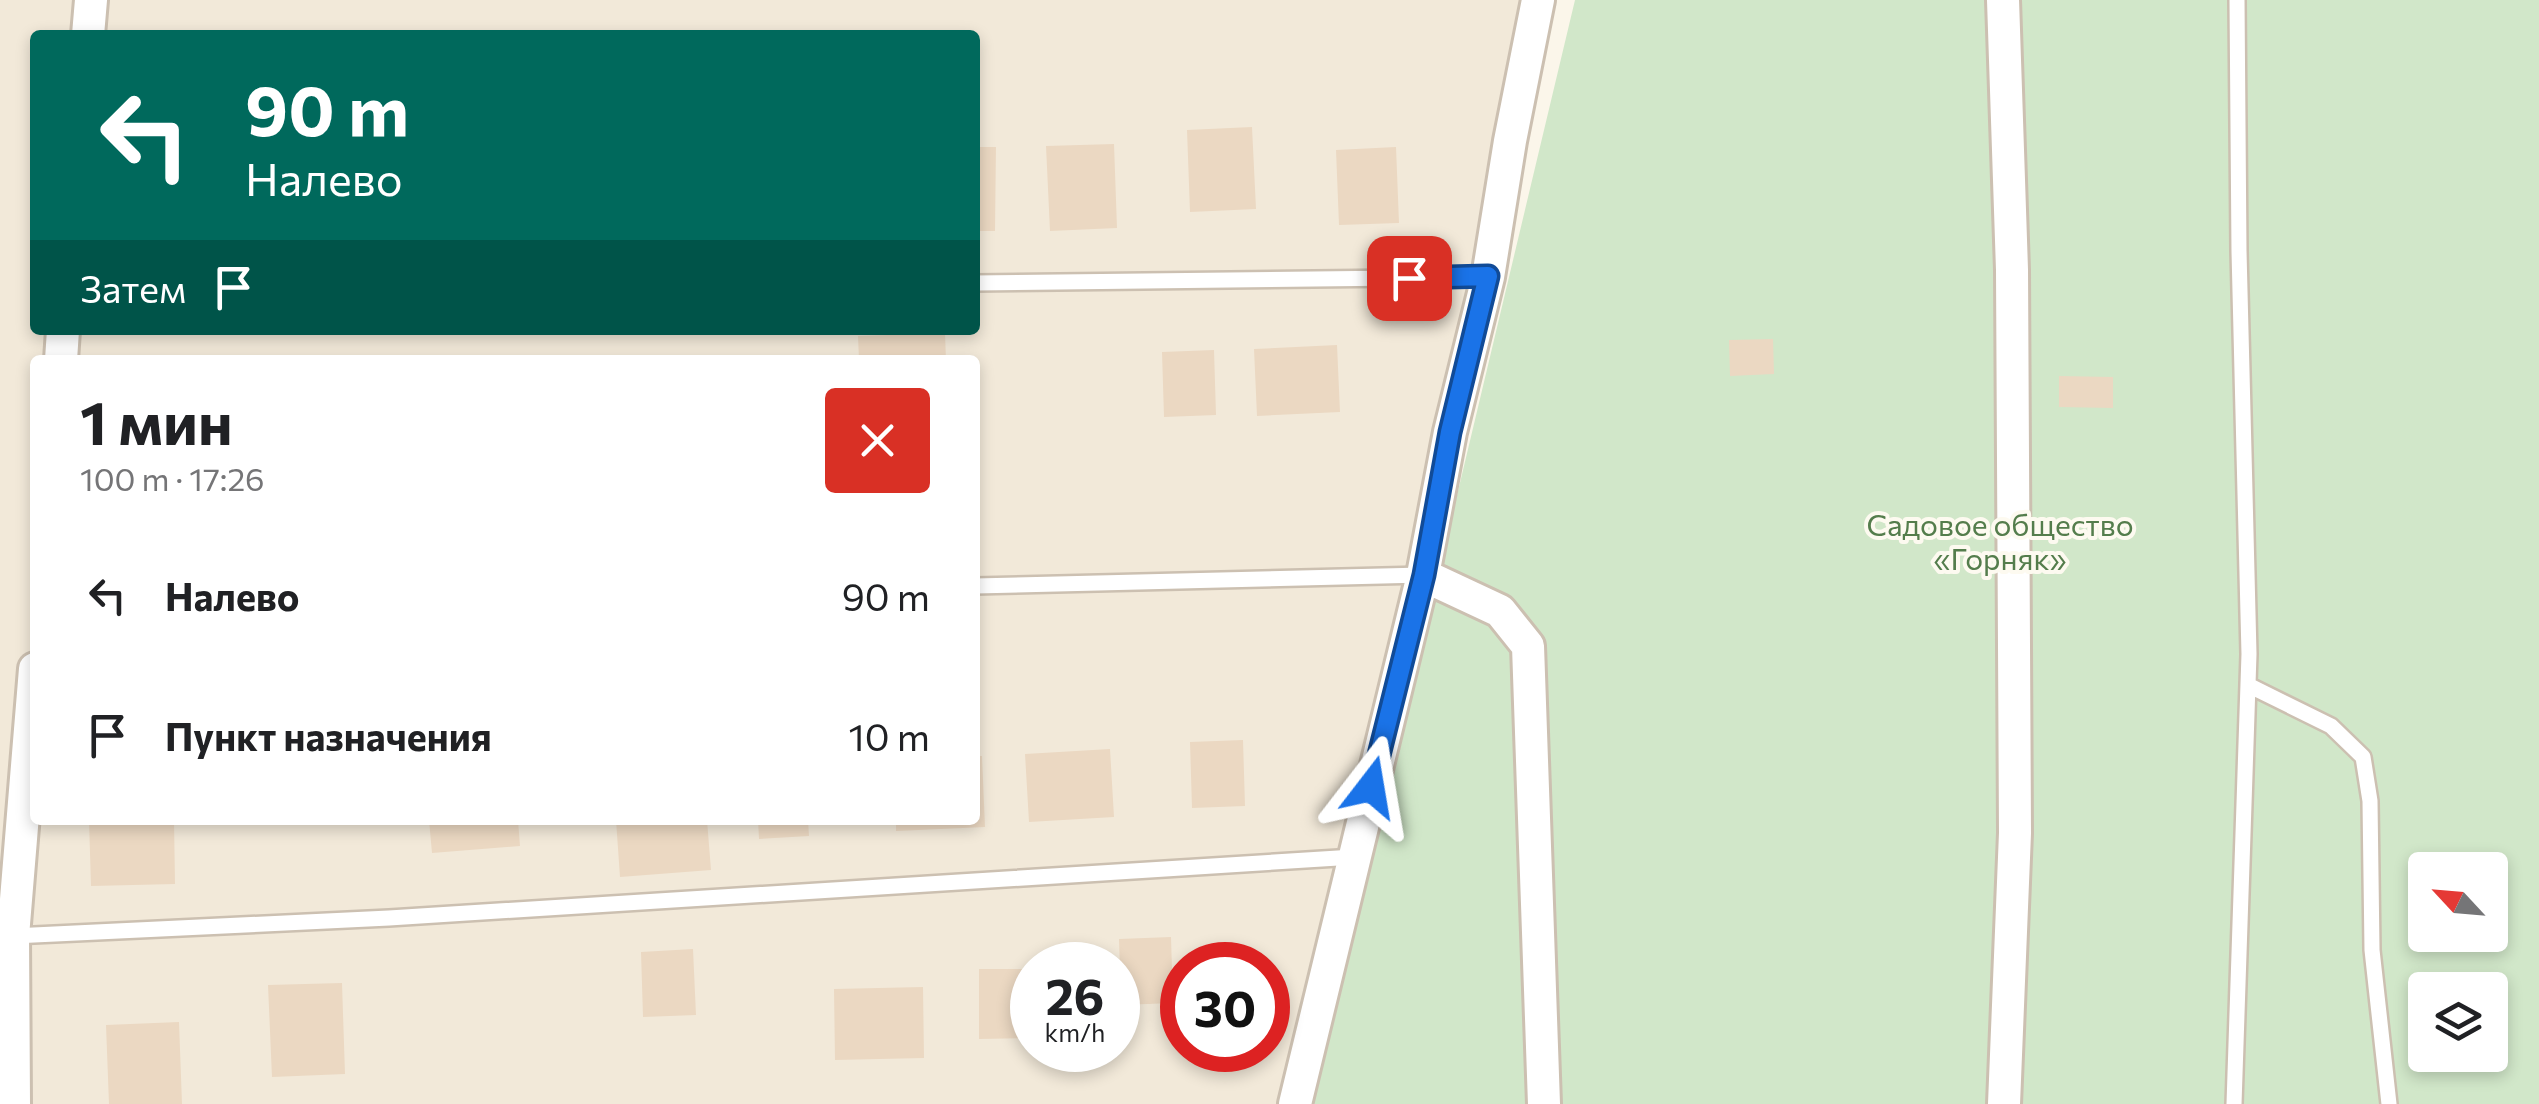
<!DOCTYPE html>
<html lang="ru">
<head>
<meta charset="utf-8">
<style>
	body { margin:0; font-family:Commissioner,sans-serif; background:#f6f6f6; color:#202124; height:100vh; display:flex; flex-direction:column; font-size:38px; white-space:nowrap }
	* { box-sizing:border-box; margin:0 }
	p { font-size:32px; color:#757577 }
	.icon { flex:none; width:55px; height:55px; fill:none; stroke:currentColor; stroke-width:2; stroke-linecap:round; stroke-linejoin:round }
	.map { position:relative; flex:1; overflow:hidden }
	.panel { position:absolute; left:30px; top:355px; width:950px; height:470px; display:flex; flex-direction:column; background:#fff; border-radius:10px; box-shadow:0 5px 15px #0003 }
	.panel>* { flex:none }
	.top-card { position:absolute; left:30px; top:30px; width:950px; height:305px; border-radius:10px; box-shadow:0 5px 15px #0003; background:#00695c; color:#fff; overflow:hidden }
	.needle { width:65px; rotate:296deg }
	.controls { position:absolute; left:2408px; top:852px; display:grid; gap:20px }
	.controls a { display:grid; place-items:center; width:100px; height:100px; border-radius:10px; background:#fff; box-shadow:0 5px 15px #0003; font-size:50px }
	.speed { position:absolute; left:1010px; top:942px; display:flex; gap:20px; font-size:50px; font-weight:700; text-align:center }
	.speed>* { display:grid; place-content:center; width:130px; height:130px; border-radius:50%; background:#fff; box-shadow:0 5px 15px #0003; line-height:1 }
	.speed small { font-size:25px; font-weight:400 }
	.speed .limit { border:15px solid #d22; background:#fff; color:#111 }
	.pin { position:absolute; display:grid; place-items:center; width:85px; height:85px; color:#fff; margin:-42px; border-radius:20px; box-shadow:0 5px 15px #0006 }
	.me { position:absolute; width:110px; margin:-55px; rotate:14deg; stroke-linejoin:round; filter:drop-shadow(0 0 8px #0008) }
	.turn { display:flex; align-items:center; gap:35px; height:210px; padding:0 50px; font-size:45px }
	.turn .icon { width:130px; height:130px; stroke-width:2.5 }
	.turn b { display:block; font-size:70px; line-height:85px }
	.then { display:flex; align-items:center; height:95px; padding:0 50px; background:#0003; gap:20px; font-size:38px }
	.round { display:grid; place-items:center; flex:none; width:105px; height:105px; border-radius:10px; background:#f6f6f6 }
	.summary { display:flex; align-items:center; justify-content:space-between; height:170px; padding:0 50px }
	h1 { font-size:60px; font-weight:700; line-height:75px }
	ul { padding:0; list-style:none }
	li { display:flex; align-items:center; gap:30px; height:140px; padding:0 50px }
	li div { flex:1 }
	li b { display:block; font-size:38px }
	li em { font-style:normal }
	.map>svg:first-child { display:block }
</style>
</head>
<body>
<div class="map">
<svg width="2539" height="1104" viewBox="0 0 2539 1104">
	<rect width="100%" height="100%" fill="#fbf6ea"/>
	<path fill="#f2e9d9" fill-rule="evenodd" d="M0,0H1551L1281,1104H0ZM35,35H975V330H35ZM35,360H975V820H35ZM1032,965H1118V1050H1032ZM1182,965H1268V1050H1182Z"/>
	<path fill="#d1e7c9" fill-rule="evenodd" d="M1575,0H2539V1104H1312ZM2425,870H2490V935H2425ZM2425,990H2490V1055H2425Z"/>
	<path fill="#ebd8c2" d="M1252,127L1256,209L1190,212L1187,130Z
		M1114,144L1117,228L1050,231L1046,146Z
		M975,147H996L995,231H975Z
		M1396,147L1399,223L1339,225L1336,150Z
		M945,333L946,360H859L858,336Z
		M1773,339L1774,374L1730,376L1729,340Z
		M1337,345L1340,412L1257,416L1254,349Z
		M1214,350L1216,415L1164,417L1162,352Z
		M2059,376L2113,377V408L2059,407Z
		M1243,740L1245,806L1192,808L1190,742Z
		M1110,749L1114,817L1029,822L1025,754Z
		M975,756H982L985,827L896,831V820H975Z
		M89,820H174L175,884L91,886Z
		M429,820H518L520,846L432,853Z
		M616,820H707L711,870L620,877Z
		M758,820H808L809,836L759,839Z
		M1171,937L1173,1003L1121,1005L1119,939Z
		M693,949L696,1015L643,1017L641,952Z
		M979,969H1032V1038L979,1039Z
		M342,983L345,1074L272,1077L268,985Z
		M923,987L924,1058L835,1060L834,989Z
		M179,1022L182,1104H109L106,1025Z"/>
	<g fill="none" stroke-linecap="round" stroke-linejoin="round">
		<defs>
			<path id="lane" d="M975,283L1488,277
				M975,586L1423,575
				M2248,685L2331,726L2363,757L2370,801L2372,950L2389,1104
				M13,936L389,918L1354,857
				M2234,1104L2249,654L2239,251L2237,0"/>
			<path id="street" d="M2003,0L2012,270L2015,833L2004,1104
				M88,35L91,0
				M61,360L63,330
				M1423,575L1500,611L1528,646L1544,1104
				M14,1104L13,936L35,669
				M1295,1104L1423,575L1450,432L1488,277L1510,141L1538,0"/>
		</defs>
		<use href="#lane" stroke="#ccc0b1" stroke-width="20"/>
		<use href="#street" stroke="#ccc0b1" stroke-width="38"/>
		<use href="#lane" stroke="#fff" stroke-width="15"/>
		<use href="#street" stroke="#fff" stroke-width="32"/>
	</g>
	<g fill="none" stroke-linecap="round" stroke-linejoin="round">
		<defs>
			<path id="route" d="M1371,787L1424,575L1450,432L1488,276L1409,278"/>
		</defs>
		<use href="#route" stroke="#114b97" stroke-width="25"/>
		<use href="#route" stroke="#1a73e8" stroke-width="18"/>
	</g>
	<g text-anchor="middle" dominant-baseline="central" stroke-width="8" stroke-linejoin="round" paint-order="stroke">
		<g font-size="30" fill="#547d4c" stroke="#fdfaf0">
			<text x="2000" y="523">Садовое общество<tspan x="2000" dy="34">«Горняк»</tspan></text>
		</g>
	</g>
</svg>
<div class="controls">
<a><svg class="needle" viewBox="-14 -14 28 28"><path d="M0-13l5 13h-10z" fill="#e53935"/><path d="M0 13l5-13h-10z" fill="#757577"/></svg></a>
<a><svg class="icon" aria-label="layers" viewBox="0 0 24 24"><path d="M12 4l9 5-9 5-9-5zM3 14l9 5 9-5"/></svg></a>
</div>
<div class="speed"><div>26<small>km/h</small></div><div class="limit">30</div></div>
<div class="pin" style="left:1409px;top:278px;background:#d93025"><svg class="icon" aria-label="arrive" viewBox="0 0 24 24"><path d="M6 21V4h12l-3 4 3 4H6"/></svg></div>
<svg class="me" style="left:1371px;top:787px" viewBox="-20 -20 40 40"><path d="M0-17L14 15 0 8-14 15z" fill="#1a73e8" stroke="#fff" stroke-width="4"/></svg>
<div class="top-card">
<div class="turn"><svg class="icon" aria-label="left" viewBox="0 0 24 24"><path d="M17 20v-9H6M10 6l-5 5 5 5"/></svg><div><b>90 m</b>Налево</div></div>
<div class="then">Затем<svg class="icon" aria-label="arrive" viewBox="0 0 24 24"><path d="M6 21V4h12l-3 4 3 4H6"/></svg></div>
</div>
<section class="panel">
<div class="summary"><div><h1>1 мин</h1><p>100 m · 17:26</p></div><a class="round" style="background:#d93025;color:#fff"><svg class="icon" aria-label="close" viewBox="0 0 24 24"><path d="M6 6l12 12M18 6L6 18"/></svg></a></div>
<ul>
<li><svg class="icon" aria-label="left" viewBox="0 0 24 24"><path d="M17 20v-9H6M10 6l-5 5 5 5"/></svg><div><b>Налево</b></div><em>90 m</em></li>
<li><svg class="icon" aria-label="arrive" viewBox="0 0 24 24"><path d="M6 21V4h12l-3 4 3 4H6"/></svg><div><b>Пункт назначения</b></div><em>10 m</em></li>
</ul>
</section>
</div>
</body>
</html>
